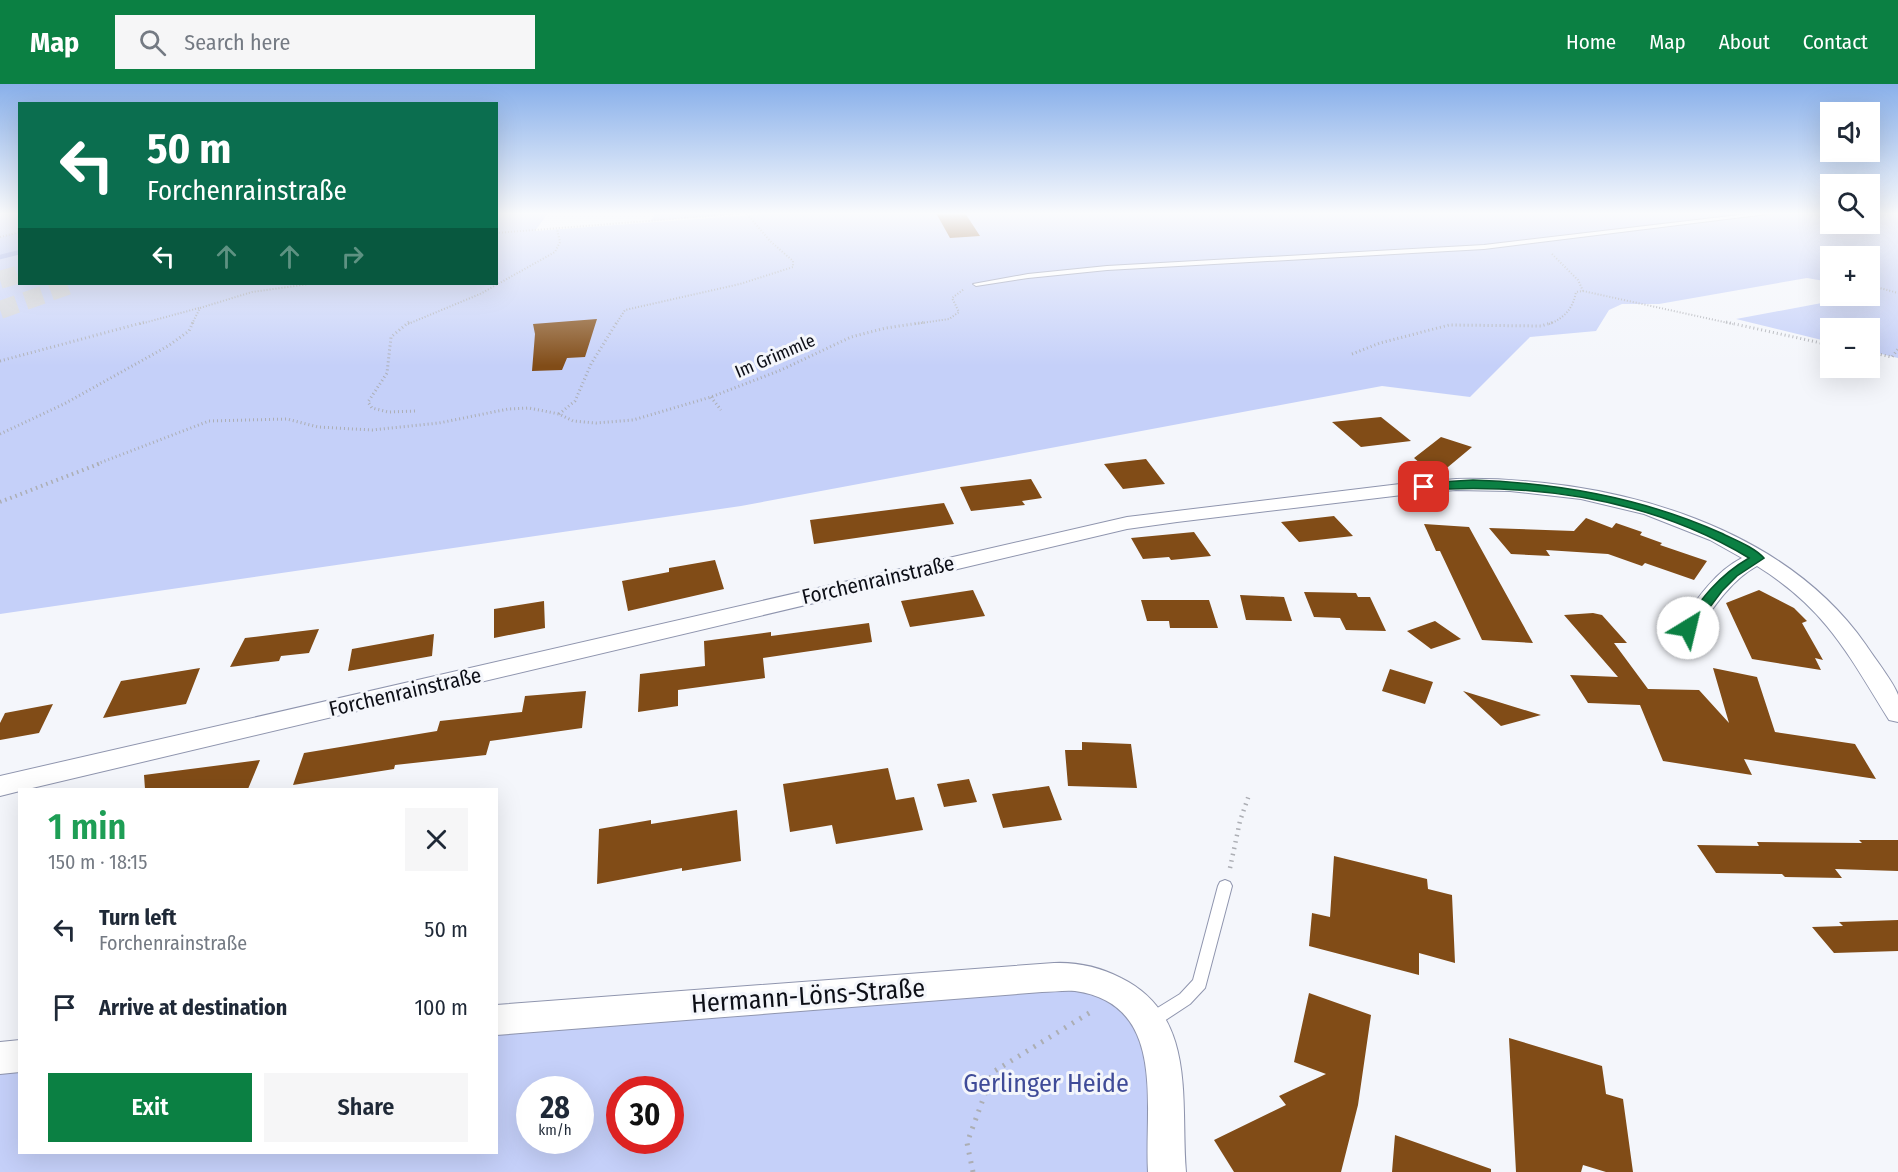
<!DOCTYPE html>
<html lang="en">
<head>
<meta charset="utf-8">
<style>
	body { margin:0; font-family:"Fira Sans Condensed",sans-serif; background:#f6f6f7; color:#1f2937; height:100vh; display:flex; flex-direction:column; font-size:22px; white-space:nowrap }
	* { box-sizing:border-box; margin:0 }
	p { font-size:20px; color:#747a83 }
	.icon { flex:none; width:33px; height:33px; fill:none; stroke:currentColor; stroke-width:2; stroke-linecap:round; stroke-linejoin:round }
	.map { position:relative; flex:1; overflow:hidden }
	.sheet { position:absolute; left:18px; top:704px; width:480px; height:366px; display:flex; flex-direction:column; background:#fff; border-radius:0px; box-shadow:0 6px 24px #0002 }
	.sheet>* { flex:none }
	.guide { position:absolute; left:18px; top:18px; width:480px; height:183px; border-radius:0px; box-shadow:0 6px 24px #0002; background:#0b6e4f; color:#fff; overflow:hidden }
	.tools { position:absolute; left:1820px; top:18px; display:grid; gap:12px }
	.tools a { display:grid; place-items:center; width:60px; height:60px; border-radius:0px; background:#fff; box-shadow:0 6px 24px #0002; font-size:30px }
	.speed { position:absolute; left:516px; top:992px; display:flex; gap:12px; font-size:30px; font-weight:700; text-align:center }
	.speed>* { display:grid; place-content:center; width:78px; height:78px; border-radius:50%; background:#fff; box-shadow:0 6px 24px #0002; line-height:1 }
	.speed small { font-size:15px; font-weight:400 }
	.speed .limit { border:9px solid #d22; background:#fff; color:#111 }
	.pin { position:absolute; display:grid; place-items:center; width:51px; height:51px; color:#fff; margin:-26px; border-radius:12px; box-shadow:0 3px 9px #0006 }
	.me { position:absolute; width:66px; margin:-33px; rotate:36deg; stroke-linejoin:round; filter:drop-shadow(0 0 4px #0008) }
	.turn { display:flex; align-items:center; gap:21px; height:126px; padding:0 30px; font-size:27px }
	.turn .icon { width:78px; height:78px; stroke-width:2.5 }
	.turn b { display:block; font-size:42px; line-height:51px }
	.lanes { display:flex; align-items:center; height:57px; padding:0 30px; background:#0003; justify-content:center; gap:30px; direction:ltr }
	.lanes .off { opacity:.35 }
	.round { display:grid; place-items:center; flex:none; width:63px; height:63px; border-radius:0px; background:#f6f6f7 }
	.head { display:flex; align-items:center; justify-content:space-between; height:102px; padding:0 30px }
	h1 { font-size:36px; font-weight:600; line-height:45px; color:#1e9e55 }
	.cta { display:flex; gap:12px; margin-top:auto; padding:12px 30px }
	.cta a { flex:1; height:69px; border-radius:0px; background:#0b8043; color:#fff; font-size:24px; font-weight:600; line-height:69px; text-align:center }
	.cta a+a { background:#f6f6f7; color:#1f2937 }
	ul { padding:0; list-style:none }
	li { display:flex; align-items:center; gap:18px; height:78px; padding:0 30px }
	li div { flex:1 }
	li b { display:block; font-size:22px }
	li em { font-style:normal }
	header { display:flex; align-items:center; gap:36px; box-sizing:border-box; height:84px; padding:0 30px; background:#0b8043; color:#fff }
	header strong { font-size:28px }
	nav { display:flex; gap:33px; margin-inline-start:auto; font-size:21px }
	.search { width:420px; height:54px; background:#f6f6f7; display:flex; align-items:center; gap:15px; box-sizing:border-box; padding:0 21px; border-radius:0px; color:#747a83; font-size:22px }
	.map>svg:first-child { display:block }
</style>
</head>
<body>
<header>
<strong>Map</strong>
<div class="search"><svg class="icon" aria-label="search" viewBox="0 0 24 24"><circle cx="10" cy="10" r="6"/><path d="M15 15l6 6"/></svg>Search here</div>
<nav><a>Home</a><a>Map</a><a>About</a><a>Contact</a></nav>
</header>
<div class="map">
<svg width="1898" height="1088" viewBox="0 0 1898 1088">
	<rect width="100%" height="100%" fill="#f4f6fb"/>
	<path fill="#c5d0f9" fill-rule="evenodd" d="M0,129H19V148L0,153Z
		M498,129H548L535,147L777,129H1830V140H1869V129H1898V274L1869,267V244H1830V258L1736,235L1880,208L1869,205V172H1830V198L1807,194L1659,220H1622L1609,226L1596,247L1530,253L1470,313L1382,302L741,422L0,530V174L19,170L20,200H496Z
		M655,129H750L651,137Z
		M1042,894L1135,920L1167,1088H0V974L19,972L20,1068H496L497,936ZM530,1005H580V1056H530ZM620,1005H670V1056H620Z"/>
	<path fill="#b7c5fb" d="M19,148V170L0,174V153Z"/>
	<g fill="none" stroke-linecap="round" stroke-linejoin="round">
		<path stroke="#9aaaec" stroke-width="4.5" d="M0,173L20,168"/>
	</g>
	<path fill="#814c17" d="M936,129H965L980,152L950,154Z
		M597,235L585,273L567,274L562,286L532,287L535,250L533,240Z
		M1381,333L1411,357L1361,363L1332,338Z
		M1441,353L1472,363L1436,393L1414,374Z
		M1146,375L1165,400L1123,405L1104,380Z
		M1031,395L1042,414L1022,417L1025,421L971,427L960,403Z
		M944,419L954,440L814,460L810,436Z
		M1334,432L1353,452L1299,458L1281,438Z
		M1586,434L1612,444L1616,439L1642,448L1640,451L1662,459L1660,461L1707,477L1694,496L1645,479L1642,482L1608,470L1546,466L1550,472L1511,470L1489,444L1574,447Z
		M1424,440L1469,443L1533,559L1482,556L1440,467H1436Z
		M1194,448L1211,472L1171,476L1169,473L1143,475L1131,454Z
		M715,476L724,505L628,527L622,497L669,488V484Z
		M973,506L985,532L910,543L901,517Z
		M1759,506L1794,524L1807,537L1802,539L1823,576L1815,574L1821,586L1752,575L1726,519Z
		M1304,508L1356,509L1358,513H1370L1386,547L1346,546L1340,534L1314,533Z
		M1240,511L1284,513L1292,537L1246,536Z
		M1141,516H1209L1218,544H1170L1169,537H1147Z
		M544,517L545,544L494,554V525Z
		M1593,529L1602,531L1627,559H1614L1648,605L1699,606L1729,639L1713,584L1757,593L1775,648L1855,660L1876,695L1744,675L1752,691L1663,677L1640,621L1588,619L1570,591L1618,593L1564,531Z
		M1435,537L1461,555L1431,565L1407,547Z
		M869,539L872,558L763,574L765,594L678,606V622L638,628L640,590L705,582L704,557L771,548V552Z
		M319,545L309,569L281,572L279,577L230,583L245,554Z
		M434,550L432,572L348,587L352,565Z
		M200,584L186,620L103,634L121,597Z
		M1390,585L1433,598L1425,620L1382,607Z
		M586,607L582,644L490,657L486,671L395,681L394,685L293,701L304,669L437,647L440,637L522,628L525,612Z
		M1463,607L1541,631L1501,642Z
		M53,620L39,649L0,656V639L5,629Z
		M1082,658L1131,660L1137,704L1068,702L1065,666H1082Z
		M260,676L248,705H145L144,691Z
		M888,684L896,716L914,713L923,746L836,760L832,741L790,748L783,700Z
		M969,695L977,718L944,723L937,700Z
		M1049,702L1062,736L1003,744L992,710Z
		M737,726L741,777L682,787V784L597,800L599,745L651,736V740Z
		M1859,756H1898V787L1835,785L1842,794L1785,793L1782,790L1716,789L1697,761L1759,762L1757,758L1862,759Z
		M1334,772L1427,795L1428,805L1452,811L1455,879L1419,869V891L1309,862L1312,829L1330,833Z
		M1898,836V867L1834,869L1812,843L1843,842L1839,838Z
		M1309,909L1371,931L1358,1021L1341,1088H1234L1214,1056L1286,1021L1279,1012L1326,990L1294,978Z
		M1509,954L1602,982L1606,1010L1623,1015L1633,1088H1606L1583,1081L1581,1088H1516Z
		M1395,1051L1491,1085V1088H1392Z"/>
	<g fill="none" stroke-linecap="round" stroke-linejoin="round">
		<path stroke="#d1d3d9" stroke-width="18" stroke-dasharray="18 9" stroke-linecap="butt" d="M0,196L20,190
			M0,226L73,200"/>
		<defs>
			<path id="lane" d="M1756,129H1775L1484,165L1107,186L1028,194L976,202L973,200L1028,190L1107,182L1484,161Z
				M1225,796L1230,798L1232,802L1205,904L1190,920L1158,941L1152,943L1146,941L1144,936L1146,931L1180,910L1193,896L1218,802L1220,798Z"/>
			<path id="street" d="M1456,395C1601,392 1779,436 1866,561C1873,572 1895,600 1898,611C1898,619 1898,630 1898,638L1889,636C1848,570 1826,525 1757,482C1730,497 1713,524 1696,549L1688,551L1680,549L1677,544C1695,518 1713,489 1742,474L1710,456L1644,430L1581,415L1510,407L1456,406L1419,409L1177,438L1127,445L28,705H20V707L0,712V692L1127,433L1400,400Z
				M1054,879C1077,878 1100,883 1121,894C1198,932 1180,1018 1186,1088H1148C1144,1022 1168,920 1075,907C1064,906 1053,908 1042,908L496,951V921Z
				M20,956V988L0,990V958Z"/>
		</defs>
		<use href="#lane" stroke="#8f95ae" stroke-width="2"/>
		<use href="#street" stroke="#8f95ae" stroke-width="2"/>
		<path stroke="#acaeb4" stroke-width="2" stroke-dasharray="1 2" stroke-linecap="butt" d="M496,149L750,129
			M0,153L20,148
			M1552,170L1578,196L1583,207
			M1869,201L1898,209
			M140,240L199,224
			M192,240L200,224L252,208L309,200
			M408,240L480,210L555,168L560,158L557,145
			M616,240L625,226L740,200L793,183V177L770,157L747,130
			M915,240L949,235L959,228L952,214L964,205
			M1549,240C1565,234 1573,224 1576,208L1583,207L1733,240"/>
		<path stroke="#acaeb4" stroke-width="3" stroke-dasharray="1 3" stroke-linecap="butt" d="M409,238L391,253L387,289L368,318L372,324L388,328L417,327
			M1726,238L1830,261
			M1869,268L1892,273L1898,265
			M1352,270L1380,259L1449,241L1541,242L1554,238
			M0,277L145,238
			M711,313L721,326
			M559,330L575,317L591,280L617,238
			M0,350L64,320L168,262L189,247L193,238
			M97,380L209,337L287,335L318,343L372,346L439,339L508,325L529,324L559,330L573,337L596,339L633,336L711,313L781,286L851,253L886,244L926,238"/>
		<path stroke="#acaeb4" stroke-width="4" stroke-dasharray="1.5 4" stroke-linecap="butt" d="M0,418L101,379"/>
		<path stroke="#acaeb4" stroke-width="4.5" stroke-dasharray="1.5 5" stroke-linecap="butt" d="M1230,784L1240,737L1249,711"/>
		<path stroke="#acaeb4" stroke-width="5" stroke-dasharray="2 7" stroke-linecap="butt" d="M973,1088L967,1059L993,988L1094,926"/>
		<use href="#lane" fill="#fff" fill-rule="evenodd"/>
		<use href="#street" fill="#fff" fill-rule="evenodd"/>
	</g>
	<linearGradient id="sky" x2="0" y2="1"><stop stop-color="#89b0ea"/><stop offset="0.46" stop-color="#fafbfd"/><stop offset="1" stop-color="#fafbfd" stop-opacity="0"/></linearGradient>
	<rect width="1898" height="282" fill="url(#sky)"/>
	<path fill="#0b8043" stroke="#07532c" stroke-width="1.5" d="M1473,396C1559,399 1643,414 1721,449C1735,456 1754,463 1764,474L1737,492L1722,507L1692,547H1683L1681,544C1702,514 1718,492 1749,474C1651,415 1536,399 1424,406L1418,403L1424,399Z"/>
	<g text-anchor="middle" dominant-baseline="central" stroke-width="6" stroke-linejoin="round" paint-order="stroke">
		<g font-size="18" fill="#0d0f17" stroke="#f4f6fb">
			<text transform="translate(775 272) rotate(-23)">Im Grimmle</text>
		</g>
		<g font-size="21" fill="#0d0f17" stroke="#f4f6fb">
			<text transform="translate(878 496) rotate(-13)">Forchenrainstraße</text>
			<text transform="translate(405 608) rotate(-13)">Forchenrainstraße</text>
		</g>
		<g font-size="26" fill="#0d0f17" stroke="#f4f6fb">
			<text transform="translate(808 912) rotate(-4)">Hermann-Löns-Straße</text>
		</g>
		<g font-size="26" fill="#3f4b98" stroke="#f4f6fb">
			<text x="1046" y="999">Gerlinger Heide</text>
		</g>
	</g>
</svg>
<div class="tools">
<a><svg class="icon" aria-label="sound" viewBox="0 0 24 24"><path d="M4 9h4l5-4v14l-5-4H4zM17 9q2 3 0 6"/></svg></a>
<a><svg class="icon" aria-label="search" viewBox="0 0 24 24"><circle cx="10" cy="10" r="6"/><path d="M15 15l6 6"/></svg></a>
<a>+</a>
<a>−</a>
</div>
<div class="speed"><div>28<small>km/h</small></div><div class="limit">30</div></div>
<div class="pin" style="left:1424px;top:403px;background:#d93025"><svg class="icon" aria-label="arrive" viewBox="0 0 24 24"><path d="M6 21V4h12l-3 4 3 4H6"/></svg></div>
<svg class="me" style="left:1688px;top:544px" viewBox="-20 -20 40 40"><circle r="19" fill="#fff"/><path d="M0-13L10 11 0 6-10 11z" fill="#0b8043"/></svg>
<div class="guide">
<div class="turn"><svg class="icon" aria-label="left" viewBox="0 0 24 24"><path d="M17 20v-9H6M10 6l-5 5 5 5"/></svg><div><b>50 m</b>Forchenrainstraße</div></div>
<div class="lanes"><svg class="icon" aria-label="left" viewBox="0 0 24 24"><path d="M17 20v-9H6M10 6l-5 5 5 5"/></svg><svg class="icon off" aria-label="ahead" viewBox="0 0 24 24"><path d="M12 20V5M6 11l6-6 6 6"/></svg><svg class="icon off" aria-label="ahead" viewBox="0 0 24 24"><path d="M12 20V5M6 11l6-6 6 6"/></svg><svg class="icon off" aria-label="right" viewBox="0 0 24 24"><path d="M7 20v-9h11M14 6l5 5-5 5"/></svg></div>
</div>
<section class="sheet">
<div class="head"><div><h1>1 min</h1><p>150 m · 18:15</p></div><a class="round"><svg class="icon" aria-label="close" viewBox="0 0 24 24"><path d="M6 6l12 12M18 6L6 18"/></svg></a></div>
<ul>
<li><svg class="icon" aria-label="left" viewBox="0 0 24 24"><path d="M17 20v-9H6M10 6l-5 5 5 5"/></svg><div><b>Turn left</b><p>Forchenrainstraße</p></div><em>50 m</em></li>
<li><svg class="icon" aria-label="arrive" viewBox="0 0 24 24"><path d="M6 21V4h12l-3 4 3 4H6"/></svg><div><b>Arrive at destination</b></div><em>100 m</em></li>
</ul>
<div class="cta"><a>Exit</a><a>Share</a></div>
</section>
</div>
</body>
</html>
